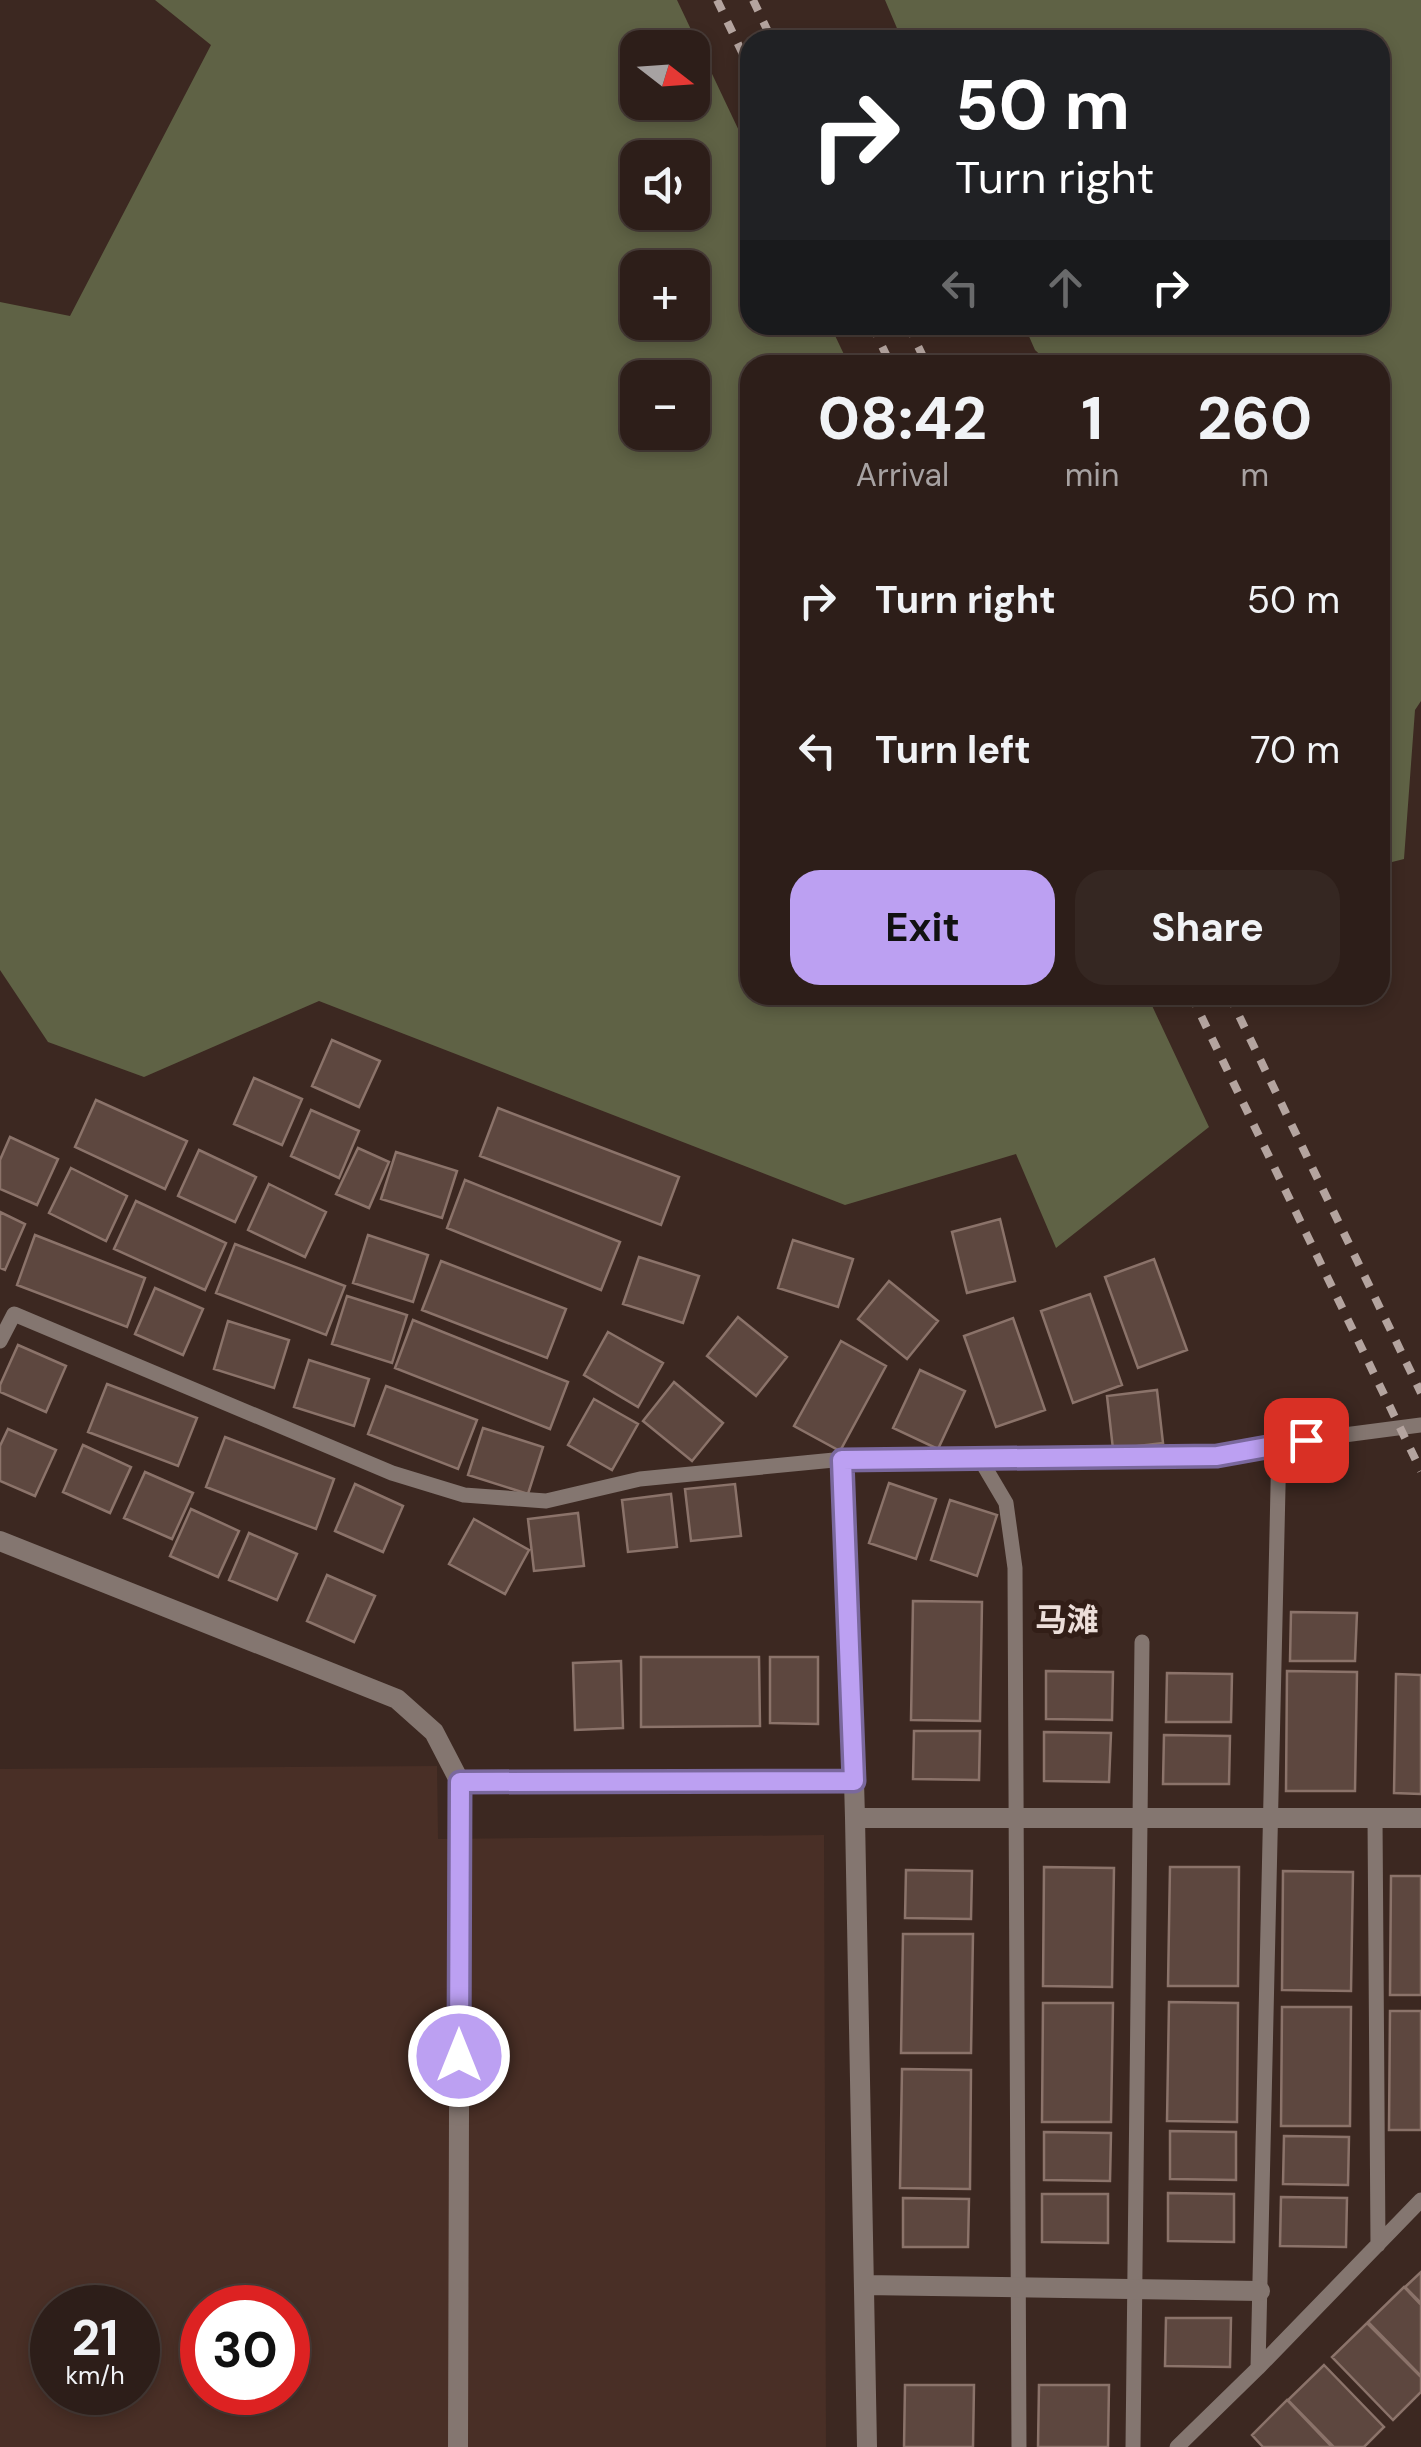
<!DOCTYPE html>
<html lang="en">
<head>
<meta charset="utf-8">
<style>
	body { margin:0; font-family:"DM Sans","Noto Sans SC",sans-serif; background:#352722; color:#f1f3f6; height:100vh; display:flex; flex-direction:column; font-size:38px; white-space:nowrap }
	* { box-sizing:border-box; margin:0 }
	p { font-size:32px; color:#a7a2a2 }
	.icon { flex:none; width:55px; height:55px; fill:none; stroke:currentColor; stroke-width:2; stroke-linecap:round; stroke-linejoin:round }
	.map { position:relative; flex:1; overflow:hidden }
	.drawer { position:absolute; left:740px; top:355px; width:650px; height:650px; display:flex; flex-direction:column; background:#2d1e19; border-radius:30px; box-shadow:0 5px 15px #0003,0 0 0 2px #483c38 }
	.drawer>* { flex:none }
	.guide { position:absolute; left:740px; top:30px; width:650px; height:305px; border-radius:30px; box-shadow:0 5px 15px #0003,0 0 0 2px #483c38; background:#202124; color:#fff; overflow:hidden }
	.needle { width:65px; rotate:107deg }
	.tools { position:absolute; left:620px; top:30px; display:grid; gap:20px }
	.tools a { display:grid; place-items:center; width:90px; height:90px; border-radius:20px; background:#2d1e19; box-shadow:0 5px 15px #0003,0 0 0 2px #483c38; font-size:50px }
	.speed { position:absolute; left:30px; top:2285px; display:flex; gap:20px; font-size:50px; font-weight:700; text-align:center }
	.speed>* { display:grid; place-content:center; width:130px; height:130px; border-radius:50%; background:#2d1e19; box-shadow:0 5px 15px #0003,0 0 0 2px #483c38; line-height:1 }
	.speed small { font-size:25px; font-weight:400 }
	.speed .limit { border:15px solid #d22; background:#fff; color:#111 }
	.pin { position:absolute; display:grid; place-items:center; width:85px; height:85px; color:#fff; margin:-42px; border-radius:20px; box-shadow:0 5px 15px #0006 }
	.me { position:absolute; width:110px; margin:-55px; rotate:0deg; stroke-linejoin:round; filter:drop-shadow(0 0 8px #0008) }
	.turn { display:flex; align-items:center; gap:35px; height:210px; padding:0 50px; font-size:45px }
	.turn .icon { width:130px; height:130px; stroke-width:2.5 }
	.turn b { display:block; font-size:70px; line-height:85px }
	.lanes { display:flex; align-items:center; height:95px; padding:0 50px; background:#0003; justify-content:center; gap:50px; direction:ltr }
	.lanes .off { opacity:.35 }
	.eta { display:flex; justify-content:space-evenly; align-items:center; height:170px; text-align:center }
	.eta b { font-size:60px; font-weight:700; line-height:70px }
	.button { display:flex; gap:20px; margin-top:auto; padding:20px 50px }
	.button a { flex:1; height:115px; border-radius:30px; background:#bca0f2; color:#111; font-size:40px; font-weight:700; line-height:115px; text-align:center }
	.button a+a { background:#352722; color:#f1f3f6 }
	ul { padding:0; list-style:none }
	li { display:flex; align-items:center; gap:30px; height:150px; padding:0 50px }
	li div { flex:1 }
	li b { display:block; font-size:38px }
	li em { font-style:normal }
	.map>svg:first-child { display:block }
</style>
</head>
<body>
<div class="map">
<svg width="1421" height="2447" viewBox="0 0 1421 2447">
	<rect width="100%" height="100%" fill="#3c2821"/>
	<path fill="#492f26" fill-rule="evenodd" d="M437,1766L438,1839L824,1835L826,2447H0V1769ZM52,2308H138V2392H52ZM202,2308H288V2392H202Z"/>
	<path fill="#5f6245" fill-rule="evenodd" d="M155,0H677L750,154V325H830L849,365H750V995H1147L1209,1127L1056,1248L1016,1154L845,1205L319,1001L144,1077L48,1042L0,970V302L70,316L211,45ZM638,48H692V102H638ZM638,158H692V212H638ZM638,268H692V322H638ZM638,378H692V432H638Z
		M885,0H1421V701L1415,710L1404,859L1380,865V365H1051L1035,350L1024,325H1380V40H902Z"/>
	<path fill="#5d473f" stroke="#8b736a" stroke-width="2.5" d="M332,1040L380,1061L359,1107L312,1086Z
		M254,1078L302,1099L282,1145L234,1124Z
		M96,1100L187,1141L165,1189L75,1147Z
		M498,1108L679,1177L661,1225L480,1156Z
		M311,1110L359,1131L339,1178L291,1156Z
		M10,1137L58,1159L37,1205L0,1189V1160Z
		M358,1148L389,1162L369,1208L336,1194Z
		M199,1150L256,1177L235,1222L178,1196Z
		M396,1152L457,1171L442,1218L381,1199Z
		M71,1168L127,1196L106,1241L49,1213Z
		M465,1180L620,1242L601,1290L447,1228Z
		M269,1184L326,1212L305,1257L248,1230Z
		M136,1201L226,1243L205,1290L114,1249Z
		M0,1212L25,1224L5,1270L0,1268Z
		M1000,1219L1015,1281L967,1293L952,1232Z
		M35,1235L145,1278L127,1327L17,1285Z
		M368,1235L428,1255L413,1302L353,1283Z
		M793,1240L853,1259L838,1307L778,1288Z
		M235,1244L345,1286L326,1335L216,1293Z
		M639,1257L699,1276L683,1323L623,1304Z
		M1154,1259L1187,1350L1138,1368L1105,1277Z
		M441,1261L566,1309L547,1358L422,1310Z
		M889,1281L938,1321L907,1359L858,1319Z
		M155,1288L203,1309L183,1355L135,1334Z
		M1090,1294L1122,1385L1073,1403L1041,1311Z
		M347,1296L407,1315L392,1363L332,1344Z
		M738,1317L787,1357L756,1396L707,1356Z
		M1013,1318L1045,1410L996,1427L964,1336Z
		M413,1320L568,1382L550,1429L395,1368Z
		M228,1321L289,1340L274,1388L214,1369Z
		M608,1332L663,1363L638,1407L584,1375Z
		M841,1341L886,1366L840,1451L794,1426Z
		M18,1345L66,1366L46,1412L0,1392V1385Z
		M309,1360L369,1379L354,1426L294,1407Z
		M920,1370L965,1391L938,1449L893,1428Z
		M674,1382L723,1423L692,1461L643,1421Z
		M107,1384L197,1418L178,1466L88,1432Z
		M386,1386L477,1420L458,1469L368,1434Z
		M1157,1390L1163,1443L1113,1449L1107,1396Z
		M594,1399L638,1424L612,1470L568,1445Z
		M483,1428L543,1447L528,1494L468,1475Z
		M8,1429L56,1450L35,1496L0,1481V1446Z
		M225,1437L334,1479L316,1529L206,1487Z
		M83,1445L131,1467L110,1513L63,1492Z
		M145,1472L193,1493L172,1539L124,1518Z
		M889,1483L936,1499L916,1559L869,1543Z
		M355,1484L403,1506L383,1552L335,1531Z
		M735,1484L741,1536L691,1541L685,1489Z
		M671,1494L677,1547L628,1552L622,1500Z
		M950,1500L997,1515L977,1576L931,1560Z
		M191,1509L239,1531L218,1577L170,1556Z
		M578,1513L584,1566L534,1571L528,1519Z
		M474,1519L529,1550L505,1594L449,1564Z
		M249,1533L297,1554L277,1600L229,1580Z
		M327,1575L375,1596L354,1642L307,1621Z
		M913,1601L982,1602L980,1721L911,1720Z
		M1291,1612L1357,1613L1355,1661H1290Z
		M641,1657H759L760,1726L641,1727Z
		M770,1657H818V1724L770,1723Z
		M621,1661L623,1728L575,1730L573,1663Z
		M1046,1671L1113,1672L1112,1720L1046,1719Z
		M1287,1671L1357,1672L1355,1791H1286Z
		M1167,1673L1232,1674L1231,1722H1166Z
		M1396,1674L1421,1675V1794L1394,1793Z
		M914,1731H980L979,1780L913,1779Z
		M1044,1732L1111,1733L1109,1782L1044,1781Z
		M1164,1735L1230,1736L1229,1784H1163Z
		M1044,1867L1114,1868L1112,1987L1043,1986Z
		M1170,1867H1239L1238,1986H1168Z
		M906,1870L972,1871L971,1919L905,1918Z
		M1283,1871L1353,1872L1351,1991L1282,1990Z
		M1391,1876H1421V1995H1390Z
		M903,1934H973L971,2053H901Z
		M1169,2002L1238,2003L1237,2122L1167,2121Z
		M1043,2003H1113L1111,2122H1042Z
		M1282,2007H1351L1350,2126H1281Z
		M1390,2011H1421V2130H1389Z
		M902,2069L971,2070L970,2189L900,2188Z
		M1170,2131L1236,2132V2180L1170,2179Z
		M1044,2132L1111,2133L1110,2181L1044,2180Z
		M1284,2136L1349,2137L1348,2185L1283,2184Z
		M1168,2193L1234,2194V2242L1168,2241Z
		M1042,2194H1108V2243L1042,2242Z
		M1281,2197L1347,2198L1346,2247L1280,2246Z
		M903,2198L969,2199L968,2247H903Z
		M1421,2272V2303L1405,2287Z
		M1404,2287L1421,2305V2376L1368,2322Z
		M1166,2318H1231L1230,2367L1165,2366Z
		M1367,2323L1421,2377V2392L1393,2420L1332,2357Z
		M1324,2365L1384,2427L1364,2447H1334L1288,2400Z
		M905,2385H974L973,2447H904Z
		M1039,2385H1109L1108,2447H1038Z
		M1287,2400L1332,2447H1263L1252,2435Z"/>
	<g fill="none" stroke-linecap="round" stroke-linejoin="round">
		<path stroke="#847670" stroke-width="15" d="M0,1341L14,1314L392,1473L464,1495L546,1501L640,1479L834,1460L1217,1456L1306,1440L1421,1425
			M980,1459L1006,1503L1015,1568L1019,2447
			M1375,1818L1378,2245
			M1258,2368L1421,2200
			M1133,2447L1142,1642
			M1177,2447L1258,2368L1279,1444"/>
		<path stroke="#847670" stroke-width="20" d="M842,1460L854,1781
			M0,1541L397,1699L434,1732L460,1782L458,2447
			M460,1782L854,1781L855,1818
			M864,2285L1260,2291
			M867,2447L855,1818H1421"/>
		<path stroke="#b4a49f" stroke-width="8" stroke-dasharray="12 12" stroke-linecap="butt" d="M717,0L750,69
			M753,0L772,40
			M872,325L891,365
			M908,325L927,365
			M1191,995L1421,1471
			M1229,995L1421,1393"/>
	</g>
	<g fill="none" stroke-linecap="round" stroke-linejoin="round">
		<defs>
			<path id="route" d="M459,2056L460,1782L854,1781L842,1460L1217,1456L1306,1440"/>
		</defs>
		<use href="#route" stroke="#7a689d" stroke-width="25"/>
		<use href="#route" stroke="#bca0f2" stroke-width="18"/>
	</g>
	<g text-anchor="middle" dominant-baseline="central" stroke-width="10" stroke-linejoin="round" paint-order="stroke">
		<g font-size="32" font-weight="bold" fill="#ecded9" stroke="#321e17">
			<text x="1067" y="1620">马滩</text>
		</g>
	</g>
</svg>
<div class="tools">
<a><svg class="needle" viewBox="-14 -14 28 28"><path d="M0-13l5 13h-10z" fill="#e53935"/><path d="M0 13l5-13h-10z" fill="#a7a2a2"/></svg></a>
<a><svg class="icon" aria-label="sound" viewBox="0 0 24 24"><path d="M4 9h4l5-4v14l-5-4H4zM17 9q2 3 0 6"/></svg></a>
<a>+</a>
<a>−</a>
</div>
<div class="speed"><div>21<small>km/h</small></div><div class="limit">30</div></div>
<div class="pin" style="left:1306px;top:1440px;background:#d93025"><svg class="icon" aria-label="arrive" viewBox="0 0 24 24"><path d="M6 21V4h12l-3 4 3 4H6"/></svg></div>
<svg class="me" style="left:459px;top:2056px" viewBox="-20 -20 40 40"><circle r="17" fill="#bca0f2" stroke="#fff" stroke-width="3"/><path d="M0-11L8 9 0 5-8 9z" fill="#fff"/></svg>
<div class="guide">
<div class="turn"><svg class="icon" aria-label="right" viewBox="0 0 24 24"><path d="M7 20v-9h11M14 6l5 5-5 5"/></svg><div><b>50 m</b>Turn right</div></div>
<div class="lanes"><svg class="icon off" aria-label="left" viewBox="0 0 24 24"><path d="M17 20v-9H6M10 6l-5 5 5 5"/></svg><svg class="icon off" aria-label="ahead" viewBox="0 0 24 24"><path d="M12 20V5M6 11l6-6 6 6"/></svg><svg class="icon" aria-label="right" viewBox="0 0 24 24"><path d="M7 20v-9h11M14 6l5 5-5 5"/></svg></div>
</div>
<section class="drawer">
<div class="eta">
<div><b>08:42</b><p>Arrival</p></div>
<div><b>1</b><p>min</p></div>
<div><b>260</b><p>m</p></div>
</div>
<ul>
<li><svg class="icon" aria-label="right" viewBox="0 0 24 24"><path d="M7 20v-9h11M14 6l5 5-5 5"/></svg><div><b>Turn right</b></div><em>50 m</em></li>
<li><svg class="icon" aria-label="left" viewBox="0 0 24 24"><path d="M17 20v-9H6M10 6l-5 5 5 5"/></svg><div><b>Turn left</b></div><em>70 m</em></li>
</ul>
<div class="button"><a>Exit</a><a>Share</a></div>
</section>
</div>
</body>
</html>
